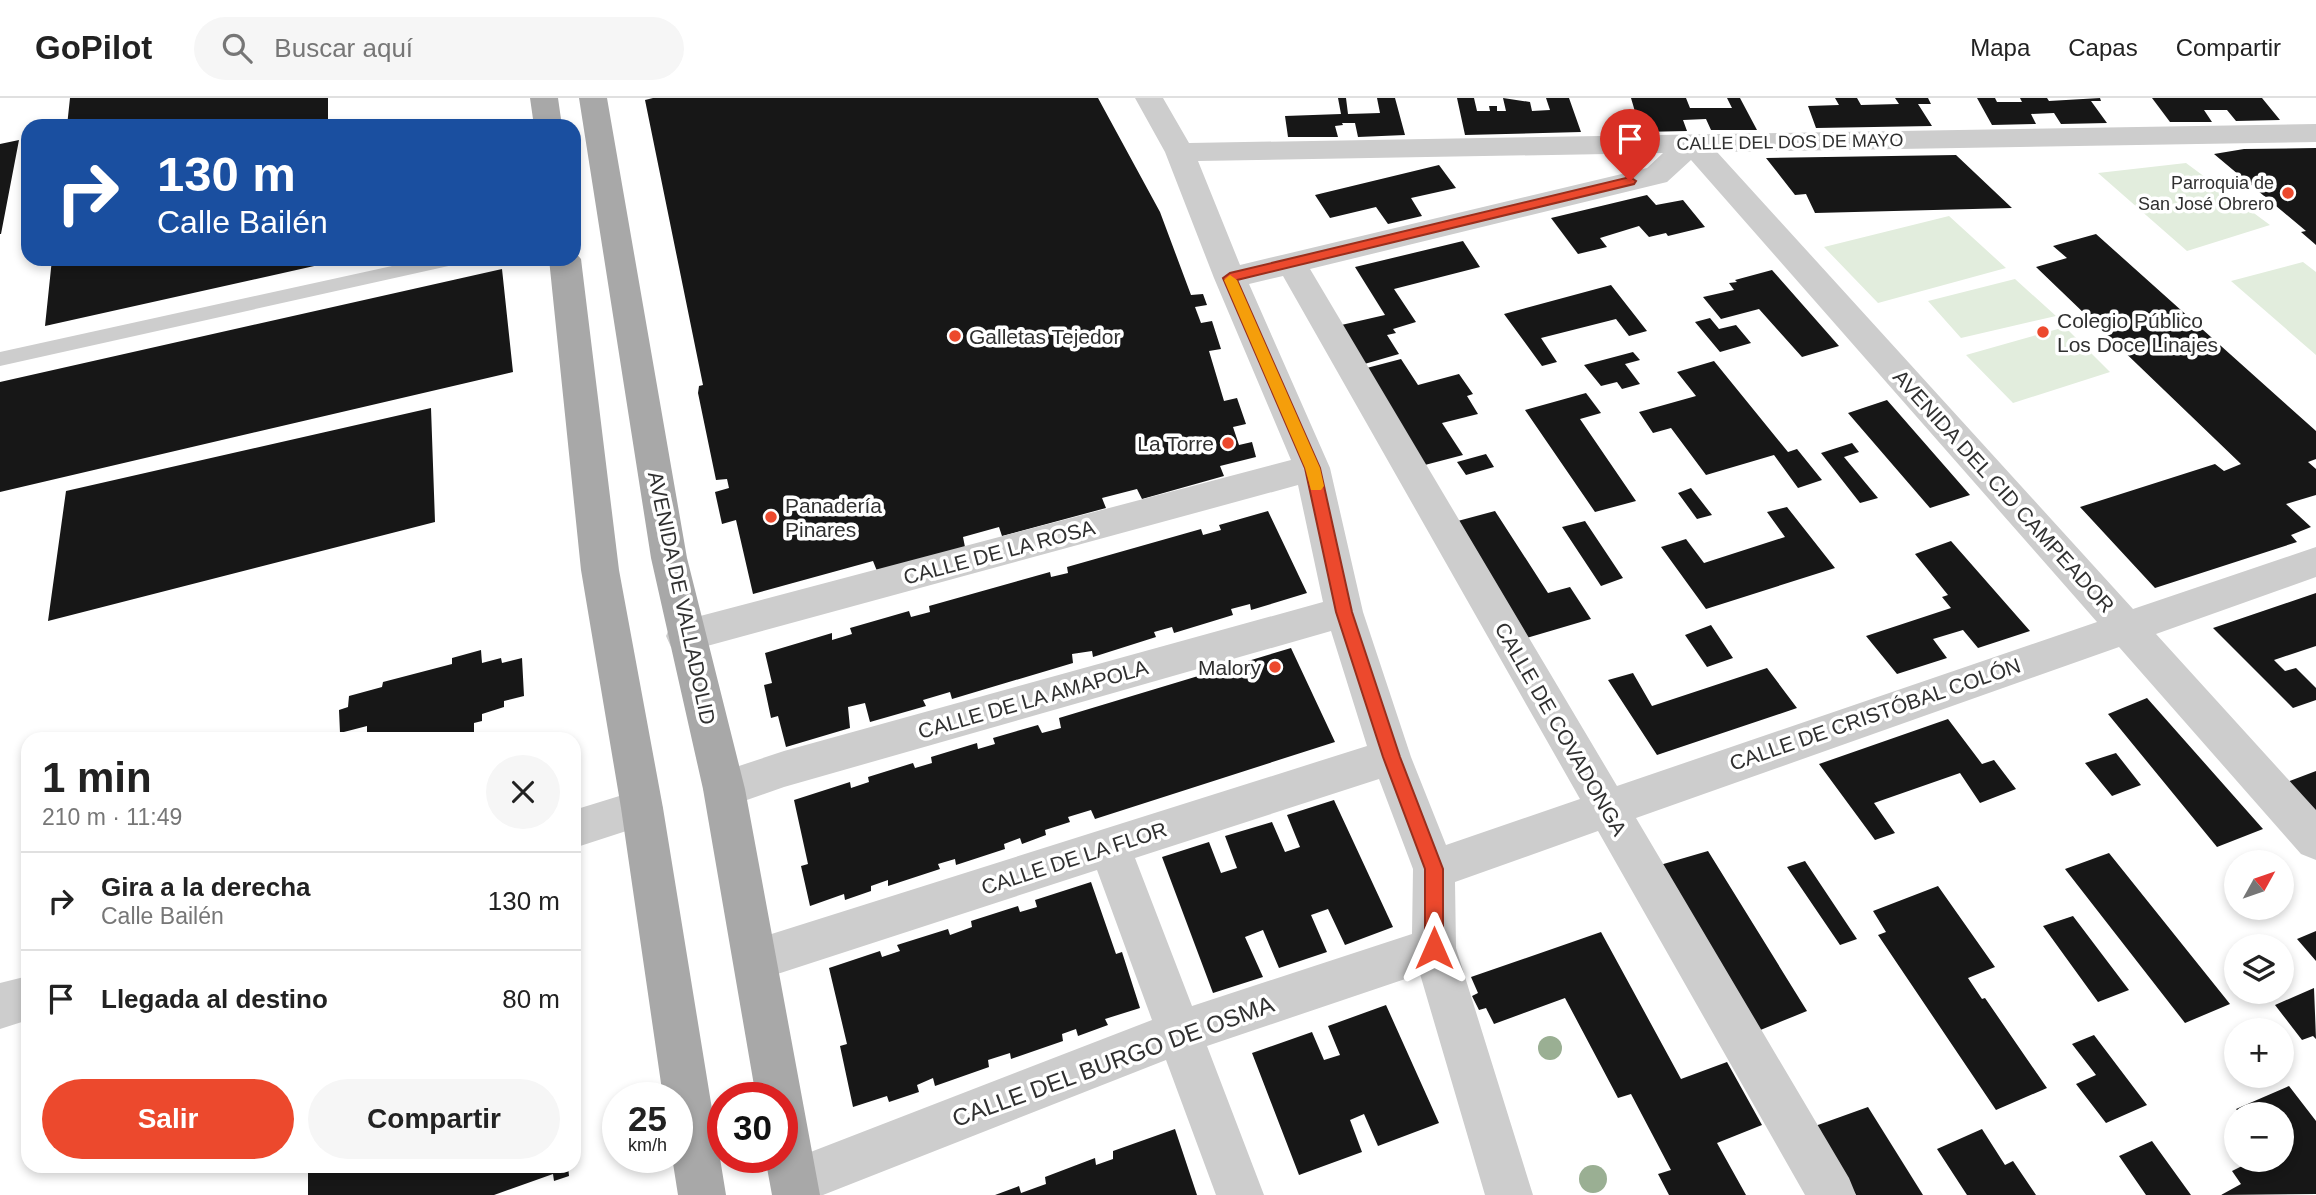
<!DOCTYPE html>
<html lang="es">
<head>
<meta charset="utf-8">
<style>
	body { margin:0; font-family:Helvetica,sans-serif; background:#f6f6f6; color:#222; height:100vh; display:flex; flex-direction:column; font-size:26px; white-space:nowrap }
	* { box-sizing:border-box; margin:0 }
	p { font-size:23px; color:#767676 }
	.icon { flex:none; width:38px; height:38px; fill:none; stroke:currentColor; stroke-width:2; stroke-linecap:round; stroke-linejoin:round }
	.map { position:relative; flex:1; overflow:hidden }
	.side { position:absolute; left:21px; top:634px; width:560px; height:441px; display:flex; flex-direction:column; background:#fff; border-radius:21px; box-shadow:0 4px 10px #0003 }
	.side>* { flex:none }
	.top-card { position:absolute; left:21px; top:21px; width:560px; height:147px; border-radius:21px; box-shadow:0 4px 10px #0003; background:#1a4fa0; color:#fff; overflow:hidden }
	.needle { width:46px; rotate:50deg }
	.fabs { position:absolute; left:2224px; top:752px; display:grid; gap:14px }
	.fabs a { display:grid; place-items:center; width:70px; height:70px; border-radius:50%; background:#fff; box-shadow:0 4px 10px #0003; font-size:35px }
	.speed { position:absolute; left:602px; top:984px; display:flex; gap:14px; font-size:35px; font-weight:700; text-align:center }
	.speed>* { display:grid; place-content:center; width:91px; height:91px; border-radius:50%; background:#fff; box-shadow:0 4px 10px #0003; line-height:1 }
	.speed small { font-size:18px; font-weight:400 }
	.speed .limit { border:10px solid #d22; background:#fff; color:#111 }
	.pin { position:absolute; display:grid; place-items:center; width:60px; height:60px; color:#fff; margin:-72px -30px; border-radius:50% 50% 50% 0; rotate:-45deg; box-shadow:0 0 7px #0007 }
	.pin .icon { rotate:45deg }
	.me { position:absolute; width:77px; margin:-38px; rotate:0deg; stroke-linejoin:round; filter:drop-shadow(0 0 5px #0008) }
	.turn { display:flex; align-items:center; gap:24px; height:147px; padding:0 21px; font-size:32px }
	.turn .icon { width:91px; height:91px; stroke-width:2.5 }
	.turn b { display:block; font-size:49px; line-height:60px }
	.round { display:grid; place-items:center; flex:none; width:74px; height:74px; border-radius:37px; background:#f6f6f6 }
	.headline { display:flex; align-items:center; justify-content:space-between; height:119px; padding:0 21px }
	h1 { font-size:42px; font-weight:700; line-height:52px }
	.cta { display:flex; gap:14px; margin-top:auto; padding:14px 21px }
	.cta a { flex:1; height:80px; border-radius:42px; background:#ec492d; color:#fff; font-size:28px; font-weight:700; line-height:80px; text-align:center }
	.cta a+a { background:#f6f6f6; color:#222 }
	ul { padding:0; list-style:none }
	li { display:flex; align-items:center; gap:21px; height:98px; padding:0 21px; border-top:2px solid #e0e0e0 }
	li div { flex:1 }
	li b { display:block; font-size:26px }
	li em { font-style:normal }
	header { display:flex; align-items:center; gap:42px; box-sizing:border-box; height:98px; padding:0 35px; background:#fff; border-bottom:2px solid #e0e0e0 }
	header strong { font-size:33px }
	nav { display:flex; gap:38px; margin-inline-start:auto; font-size:24px }
	.search { width:490px; height:63px; background:#f6f6f6; display:flex; align-items:center; gap:18px; box-sizing:border-box; padding:0 24px; border-radius:38px; color:#767676; font-size:26px }
	.map>svg:first-child { display:block }
</style>
</head>
<body>
<header>
<strong>GoPilot</strong>
<div class="search"><svg class="icon" aria-label="search" viewBox="0 0 24 24"><circle cx="10" cy="10" r="6"/><path d="M15 15l6 6"/></svg>Buscar aquí</div>
<nav><a>Mapa</a><a>Capas</a><a>Compartir</a></nav>
</header>
<div class="map">
<svg width="2316" height="1097" viewBox="0 0 2316 1097">
	<rect width="100%" height="100%" fill="#fff"/>
	<path fill="#e2eddd" d="M2186,65L2270,127L2187,153L2098,75Z
		M1949,118L2006,170L1878,205L1824,149Z
		M2303,164L2316,174V257L2231,183Z
		M2015,181L2056,218L1961,240L1928,203Z
		M2065,229L2110,274L2013,305L1966,257Z"/>
	<path fill="#171717" d="M70,0H328V28H67Z
		M653,0H1098L1160,114L1191,197L1203,196L1207,207L1195,209L1201,225L1212,223L1221,251L1209,253L1224,303L1237,300L1246,326L1233,329L1239,347L1252,344L1256,359L1220,368L1224,378L1142,401L1137,391L1102,400L1106,410L1002,438L999,429L963,439L965,449L877,473L873,463L753,496L736,422L722,426L715,394L729,390L727,381L716,382L698,295L699,288L703,287L645,2Z
		M1338,0H1346L1348,16L1380,15L1377,0H1395L1405,37L1358,39L1355,25H1342L1343,27L1335,28L1338,39H1288L1285,18L1341,16Z
		M1457,0H1474L1477,13H1490L1489,8H1497V13H1506L1503,0L1530,4L1532,13L1550,12L1546,0H1569L1581,34L1465,37Z
		M1631,0H1686L1690,10H1732L1727,0H1740L1757,32H1711L1706,21L1683,22L1687,33L1641,34Z
		M1835,0H1857L1861,7L1899,6L1895,0H1928L1931,6H1918L1932,28L1816,30L1808,8L1839,7Z
		M1977,0H1995L1997,4H2022L2020,0H2047L2049,3L2100,0L2101,3H2091L2107,25L2061,26L2054,15L2031,16L2036,26L1992,27Z
		M2152,0H2262L2280,22L2236,23L2227,12H2204L2212,24H2170Z
		M19,42L1,136H0V46Z
		M2316,50V147L2301,134L2306,133L2214,56L2244,51Z
		M1956,57L2012,110L1815,115L1806,96L1795,97L1766,60Z
		M1439,67L1456,90L1411,100L1422,118L1388,126L1376,109L1330,120L1315,97Z
		M1647,97L1656,107L1683,102L1705,129L1668,138L1666,135L1649,139L1639,128L1600,140L1607,149L1578,156L1551,120Z
		M2096,136L2316,333V361L2308,364L2316,371V397L2286,406L2311,429L2291,437L2297,444L2155,490L2080,409L2215,366L2224,373L2241,366L2036,169L2067,160L2053,148Z
		M1463,143L1480,169L1394,191L1416,224L1393,231L1396,235L1387,237L1399,256L1361,267L1337,228L1385,217L1355,169Z
		M52,161H341V162L45,228Z
		M502,171L513,274L0,394V284Z
		M1772,172L1839,248L1802,259L1759,211L1721,221L1703,199L1734,192L1729,185L1737,184L1735,182Z
		M1611,187L1647,233L1629,238L1616,221L1541,240L1557,264L1542,268L1504,216Z
		M1710,220L1719,231L1736,227L1751,245L1720,254L1695,224Z
		M1633,254L1640,262L1625,266L1640,286L1622,291L1617,284L1601,288L1584,267Z
		M1401,261L1418,287L1459,276L1473,296L1467,298L1478,316L1442,325L1463,357L1421,368L1363,271Z
		M1714,263L1788,354L1797,351L1822,382L1798,390L1774,357L1706,377L1671,330L1653,335L1639,314L1696,298L1677,274Z
		M1586,295L1601,315L1580,321L1636,403L1595,414L1525,312Z
		M1887,302L1970,397L1930,410L1848,315Z
		M431,310L435,424L48,523L66,393Z
		M1852,345L1859,354L1844,359L1878,400L1860,405L1821,355Z
		M1486,356L1494,369L1466,377L1457,364Z
		M1691,390L1712,417L1697,421L1678,395Z
		M1787,409L1835,470L1706,511L1661,449L1686,441L1704,465L1785,439L1767,414Z
		M1268,413L1307,495L1251,512L1250,506L1231,511L1233,517L1174,535L1172,529L1154,534L1156,539L1093,559L1092,553L1072,556L1073,565L952,601L950,594L923,602L926,608L870,624L865,605L848,609L850,630L786,649L778,618L771,620L764,587L772,585L765,555L832,535V542L852,536L850,530L909,513L911,519L930,514L929,508L1050,474L1051,479L1068,475L1067,469L1201,431L1203,437L1221,432L1219,427Z
		M1495,413L1548,495L1570,489L1591,521L1523,541L1454,424Z
		M1585,423L1623,480L1601,488L1562,429Z
		M1951,443L2030,533L1978,550L1963,532L1933,541L1947,560L1897,576L1866,538L1951,510L1942,499L1948,497L1915,456Z
		M2316,495V548L2274,562L2285,573L2296,570L2316,590V602L2293,610L2213,530Z
		M1711,527L1733,560L1707,569L1685,537Z
		M1291,550L1335,644L1095,721L1091,712L1068,719L1070,724L1045,732L1046,737L1022,746L1020,740L1004,746L1005,751L956,767L955,761L938,766L940,771L888,788V782L871,788V793L845,802L844,796L810,808L801,768L808,766L794,702L850,684L851,690L869,684L868,679L913,665L915,670L932,665L931,659L977,645L978,651L995,646L993,640L1038,627L1042,635L1061,630L1059,620Z
		M481,552L482,565L501,560L502,565L522,560L524,598L504,603V609L482,616V623L474,625V638L482,636L483,640H367V628L340,635L339,612L348,609L349,598L382,589L383,584L452,566V560Z
		M1767,570L1797,610L1657,657L1608,582L1633,575L1652,608Z
		M2147,600L2263,731L2217,749L2108,616Z
		M1948,621L1982,666L1994,662L2016,691L1980,705L1960,675L1874,705L1895,735L1875,742L1819,666Z
		M2116,655L2141,687L2112,698L2085,665Z
		M2316,673V716L2287,684Z
		M1334,702L1393,829L1345,847L1328,811L1311,817L1327,854L1279,870L1263,832L1245,839L1263,879L1213,895L1162,759L1209,744L1221,775L1237,770L1225,738L1272,724L1285,754L1300,749L1287,717Z
		M1708,753L1807,913L1758,933L1660,767Z
		M2109,755L2230,906L2185,925L2065,771Z
		M1805,763L1857,841L1840,847L1787,769Z
		M1091,784L1116,856L1122,854L1140,910L1105,921L1108,927L1078,938L1076,931L1062,936L1063,943L1011,961L1010,955L988,962L989,969L935,988L933,980L917,987L919,994L889,1004L887,998L853,1009L840,948L847,946L829,870L880,853L882,859L900,853L897,847L948,831L950,837L972,829L971,823L1018,808L1020,814L1037,809L1035,802Z
		M1938,788L1995,869L1968,880L1982,901L1985,900L2047,990L1996,1012L1878,837L1886,834L1873,813Z
		M2073,818L2129,892L2098,904L2043,828Z
		M2316,833V863L2297,841Z
		M1601,834L1681,981L1727,964L1762,1027L1717,1045L1746,1097H1669L1658,1076L1671,1072L1631,996L1618,1000L1565,900L1494,926L1486,910L1479,912L1472,898L1478,895L1471,879Z
		M2314,890L2316,941L2313,938L2302,942L2275,907Z
		M1386,907L1439,1025L1378,1048L1364,1016L1350,1022L1362,1054L1299,1077L1252,955L1312,934L1324,962L1340,957L1328,928Z
		M2094,937L2147,1007L2106,1025L2076,986L2096,977L2072,946Z
		M2289,988L2316,1023V1096L2221,1097L2241,1086L2232,1073L2254,1062H2282V1017H2241L2236,1011Z
		M1868,1009L1923,1097H1856L1815,1028Z
		M1175,1031L1197,1097H995L1019,1088L1021,1095L1046,1086L1045,1079L1095,1060L1096,1067L1113,1061V1053Z
		M1982,1031L2005,1067L2013,1063L2036,1097H1967L1937,1051Z
		M2152,1043L2191,1097H2146L2119,1058Z
		M308,1068H568L569,1078L554,1083L553,1076L494,1097H308Z"/>
	<g fill="none" stroke-linecap="round" stroke-linejoin="round">
		<path fill="#cdcdcd" fill-rule="evenodd" d="M424,161H462L460,165L453,167L0,268V254Z"/>
		<path fill="#cdcdcd" fill-rule="evenodd" d="M1135,0H1163L1189,45L2316,26V44L1717,54L2133,511L2316,449V479L2156,536L2316,712V762L2301,756L2119,549L1636,720L1849,1080L1856,1097H1805L1598,733L1455,784L1456,850L1533,1097H1485L1420,876L1207,948L1264,1097H1216L1166,962L823,1097H775L770,1084L777,1067L1152,922L1097,772L756,883L740,876L734,861L740,846L1367,648L1331,533L784,689L724,710L709,704L703,691L709,678L784,653L1323,504L1298,387L685,554L671,549L666,538L671,527L685,522L1291,362L1214,180L1165,54ZM1663,55L1647,70L1240,167L1198,63ZM1691,62L2097,524L1617,688L1310,171L1667,84ZM1283,178L1580,701L1446,747L1411,659L1363,514L1330,370L1249,186ZM1379,681L1413,771L1412,836L1192,908L1135,760Z
			M642,691L657,697L663,710L657,723L574,750V712Z
			M28,878V922L0,931V885Z"/>
		<path fill="#a8a8a8" fill-rule="evenodd" d="M530,0H558L562,28H534Z
			M579,0H607L687,460L745,691L820,1097H772L765,1059H782V999H756L703,691L651,460Z
			M574,153L581,161L619,472L663,710L726,1097H678L672,1059H677V999H663L621,710L581,472L549,161H574Z"/>
	</g>
	<g fill="#9aaf93">
		<circle cx="1550" cy="950" r="12"/>
		<circle cx="1593" cy="1081" r="14"/>
	</g>
	<path fill="#ec492d" stroke="#992f1d" stroke-width="2" d="M1630,79L1636,83L1634,86L1237,182L1320,370L1352,514L1400,659L1443,771V850L1440,856L1434,859L1427,856L1425,850V771L1383,659L1336,514L1305,370L1223,180L1230,175Z"/>
	<path fill="#f59e0b" d="M1230,177L1237,182L1320,370L1324,388L1321,392H1311L1305,370L1224,182Z"/>
	<g fill="#ec492d" stroke="#fff" stroke-width="2.5">
		<circle cx="2288" cy="95" r="7"/>
		<circle cx="2043" cy="234" r="7"/>
		<circle cx="955" cy="238" r="7"/>
		<circle cx="1228" cy="345" r="7"/>
		<circle cx="771" cy="419" r="7"/>
		<circle cx="1275" cy="569" r="7"/>
	</g>
	<g text-anchor="middle" dominant-baseline="central" stroke-width="7" stroke-linejoin="round" paint-order="stroke">
		<g font-size="18" fill="#303030" stroke="#fff">
			<text transform="translate(1790 44) rotate(-1)">CALLE DEL DOS DE MAYO</text>
		</g>
		<g font-size="18" fill="#303030" stroke="#fff" text-anchor="end">
			<text x="2274" y="85">Parroquia de<tspan x="2274" dy="21">San José Obrero</tspan></text>
		</g>
		<g font-size="21" fill="#303030" stroke="#fff" text-anchor="start">
			<text x="2057" y="222">Colegio Público<tspan x="2057" dy="24">Los Doce Linajes</tspan></text>
			<text x="969" y="238">Galletas Tejedor</text>
			<text x="1214" y="345" text-anchor="end">La Torre</text>
			<text x="785" y="407">Panadería<tspan x="785" dy="24">Pinares</tspan></text>
			<text x="1261" y="569" text-anchor="end">Malory</text>
		</g>
		<g font-size="21" fill="#303030" stroke="#fff">
			<text transform="translate(2004 393) rotate(48)">AVENIDA DEL CID CAMPEADOR</text>
			<text transform="translate(999 454) rotate(-15)">CALLE DE LA ROSA</text>
			<text transform="translate(682 500) rotate(78)">AVENIDA DE VALLADOLID</text>
			<text transform="translate(1033 601) rotate(-16)">CALLE DE LA AMAPOLA</text>
			<text transform="translate(1875 616) rotate(-19)">CALLE DE CRISTÓBAL COLÓN</text>
			<text transform="translate(1561 631) rotate(60)">CALLE DE COVADONGA</text>
			<text transform="translate(1074 760) rotate(-18)">CALLE DE LA FLOR</text>
		</g>
		<g font-size="24" fill="#303030" stroke="#fff">
			<text transform="translate(1113 963) rotate(-20)">CALLE DEL BURGO DE OSMA</text>
		</g>
	</g>
</svg>
<div class="fabs">
<a><svg class="needle" viewBox="-14 -14 28 28"><path d="M0-13l5 13h-10z" fill="#e53935"/><path d="M0 13l5-13h-10z" fill="#767676"/></svg></a>
<a><svg class="icon" aria-label="layers" viewBox="0 0 24 24"><path d="M12 4l9 5-9 5-9-5zM3 14l9 5 9-5"/></svg></a>
<a>+</a>
<a>−</a>
</div>
<div class="speed"><div>25<small>km/h</small></div><div class="limit">30</div></div>
<div class="pin" style="left:1630px;top:83px;background:#d93025"><svg class="icon" aria-label="arrive" viewBox="0 0 24 24"><path d="M6 21V4h12l-3 4 3 4H6"/></svg></div>
<svg class="me" style="left:1434px;top:850px" viewBox="-20 -20 40 40"><path d="M0-17L14 15 0 8-14 15z" fill="#ec492d" stroke="#fff" stroke-width="4"/></svg>
<div class="top-card">
<div class="turn"><svg class="icon" aria-label="right" viewBox="0 0 24 24"><path d="M7 20v-9h11M14 6l5 5-5 5"/></svg><div><b>130 m</b>Calle Bailén</div></div>
</div>
<section class="side">
<div class="headline"><div><h1>1 min</h1><p>210 m · 11:49</p></div><a class="round"><svg class="icon" aria-label="close" viewBox="0 0 24 24"><path d="M6 6l12 12M18 6L6 18"/></svg></a></div>
<ul>
<li><svg class="icon" aria-label="right" viewBox="0 0 24 24"><path d="M7 20v-9h11M14 6l5 5-5 5"/></svg><div><b>Gira a la derecha</b><p>Calle Bailén</p></div><em>130 m</em></li>
<li><svg class="icon" aria-label="arrive" viewBox="0 0 24 24"><path d="M6 21V4h12l-3 4 3 4H6"/></svg><div><b>Llegada al destino</b></div><em>80 m</em></li>
</ul>
<div class="cta"><a>Salir</a><a>Compartir</a></div>
</section>
</div>
</body>
</html>
